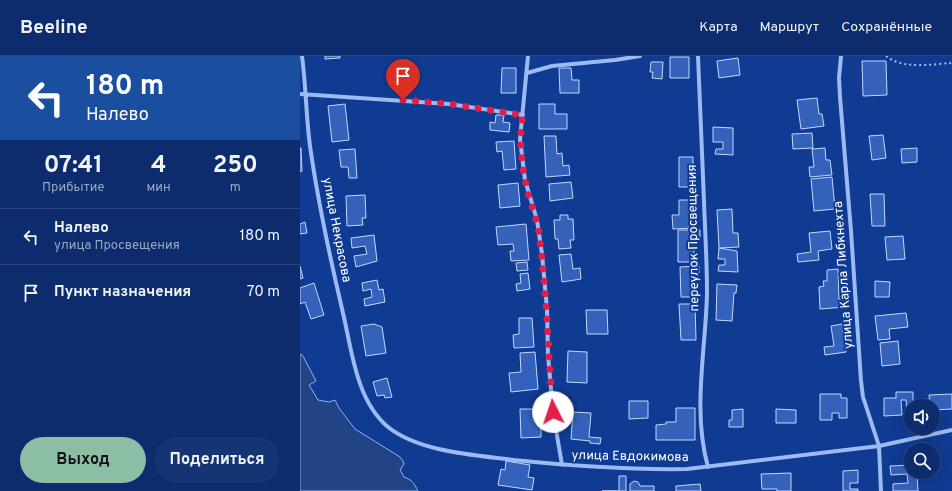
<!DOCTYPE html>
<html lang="ru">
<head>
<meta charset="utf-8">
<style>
	body { margin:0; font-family:Overpass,sans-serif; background:#153473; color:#f1f3f6; height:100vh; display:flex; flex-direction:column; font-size:15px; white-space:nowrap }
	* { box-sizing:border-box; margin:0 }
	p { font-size:13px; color:#9aa7c2 }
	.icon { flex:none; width:22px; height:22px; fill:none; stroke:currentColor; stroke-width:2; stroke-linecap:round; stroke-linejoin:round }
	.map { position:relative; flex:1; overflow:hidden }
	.details { display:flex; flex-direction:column; background:#0c2c6e; width:300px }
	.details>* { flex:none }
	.hud { background:#1a4fa0; color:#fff; overflow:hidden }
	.tools { position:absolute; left:604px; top:343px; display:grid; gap:8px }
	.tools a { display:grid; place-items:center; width:36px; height:36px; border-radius:50%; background:#0c2c6e; box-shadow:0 4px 16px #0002,0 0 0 1px #2c4881; font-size:20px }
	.pin { position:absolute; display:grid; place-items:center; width:34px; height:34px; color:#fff; margin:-41px -17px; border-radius:50% 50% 50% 0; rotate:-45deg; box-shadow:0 0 4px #0007 }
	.pin .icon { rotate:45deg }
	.me { position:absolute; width:44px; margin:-22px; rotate:356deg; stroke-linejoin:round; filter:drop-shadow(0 0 3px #0008) }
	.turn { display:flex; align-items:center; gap:14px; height:84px; padding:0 20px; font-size:18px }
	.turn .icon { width:52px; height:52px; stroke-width:2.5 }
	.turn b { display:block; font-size:28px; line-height:34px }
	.eta { display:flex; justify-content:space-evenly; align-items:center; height:68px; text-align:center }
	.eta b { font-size:24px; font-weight:700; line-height:28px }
	.cta { display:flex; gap:8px; margin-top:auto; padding:8px 20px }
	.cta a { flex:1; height:46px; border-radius:24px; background:#8abfa5; color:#111; font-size:16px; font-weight:700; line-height:46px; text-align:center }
	.cta a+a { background:#153473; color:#f1f3f6 }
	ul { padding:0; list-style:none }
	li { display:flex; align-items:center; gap:12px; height:56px; padding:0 20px; border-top:1px solid #2c4881 }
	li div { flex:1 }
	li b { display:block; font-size:15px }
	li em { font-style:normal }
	header { display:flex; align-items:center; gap:24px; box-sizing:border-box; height:56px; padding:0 20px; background:#0c2c6e; border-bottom:1px solid #2c4881 }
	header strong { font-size:19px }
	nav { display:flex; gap:22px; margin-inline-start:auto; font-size:14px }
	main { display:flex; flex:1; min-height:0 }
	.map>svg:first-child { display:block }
</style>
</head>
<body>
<header>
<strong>Beeline</strong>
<nav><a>Карта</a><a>Маршрут</a><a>Сохранённые</a></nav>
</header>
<main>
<section class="details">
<div class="hud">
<div class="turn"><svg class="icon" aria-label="left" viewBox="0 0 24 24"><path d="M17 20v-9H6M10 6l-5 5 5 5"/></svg><div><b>180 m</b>Налево</div></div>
</div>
<div class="eta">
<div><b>07:41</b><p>Прибытие</p></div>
<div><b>4</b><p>мин</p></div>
<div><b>250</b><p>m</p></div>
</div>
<ul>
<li><svg class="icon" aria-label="left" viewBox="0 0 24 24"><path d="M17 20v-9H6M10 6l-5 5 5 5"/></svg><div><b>Налево</b><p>улица Просвещения</p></div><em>180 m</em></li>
<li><svg class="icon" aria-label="arrive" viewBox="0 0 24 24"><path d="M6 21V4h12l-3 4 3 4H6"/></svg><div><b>Пункт назначения</b></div><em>70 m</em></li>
</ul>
<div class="cta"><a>Выход</a><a>Поделиться</a></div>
</section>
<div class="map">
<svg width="652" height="435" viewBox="0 0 652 435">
	<rect width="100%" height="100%" fill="#103b92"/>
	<path fill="#224384" stroke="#8db3f7" d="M0,298L3,300L16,325L9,329L18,344L29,346L35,344L39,352L55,373L100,401L103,405L104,408L100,414L104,421C112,424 114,427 118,435H0Z"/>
	<path fill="#3462ba" stroke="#c3d8fe" d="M25,0H40V2L25,3Z
		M370,1H389V22H370Z
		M438,2L440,19L419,22L417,5Z
		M562,5H586L587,39L563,40Z
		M351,6H363L362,23L352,22L353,16H350Z
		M202,12H216V37H201Z
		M259,12H271L272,24H279V37H260Z
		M517,42L519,58H522L524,70L501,73L497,44Z
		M45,48L49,84L32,86L28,50Z
		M239,48H255V58H267V73H239Z
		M196,59H204L203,66L210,67L209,76L190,74V66L195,67Z
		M413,71L433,72V99L415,98L416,93H423V86H413Z
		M512,77L513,92L493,93L492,78Z
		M583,79L586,102L572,104L569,80Z
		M244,80H256L257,98L262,97L263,110L269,109L270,119L246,121Z
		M214,85L216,113L204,114L202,95L197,96L196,86Z
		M0,92H1L2,115L0,116Z
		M525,92L526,104H530L532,119L510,121L509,111H514L512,93Z
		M617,92V106L602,107L601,93Z
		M55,93L57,122H49L48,111H41L39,94Z
		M379,101H393V131H379Z
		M532,121L535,153L514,155L511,123Z
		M271,126L273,142L250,145L249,128Z
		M218,127L220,150L200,152L198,129Z
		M570,138H584L585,170H572Z
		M65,139L66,162H62L63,169L47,170L46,140Z
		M379,144H393L394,172L373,173L372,159H379Z
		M432,153L433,177H438L439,191L419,192L417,154Z
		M260,159H268V163H273L274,184H270L271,192L259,193L258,183H255L254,164H260Z
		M5,166L7,177L0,178V168Z
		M226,168L229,204L211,205L210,195H214L213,188L198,189L196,171Z
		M378,174H400V181L394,182V206H378Z
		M530,175L532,193L518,195L519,204L498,206L497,198L511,196L509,177Z
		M74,179L77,205L56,211L54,200L67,198L65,190L52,192L51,182Z
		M603,180L605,203L587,204L585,181Z
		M419,192L437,195L438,216L418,215L419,209H425V203H418Z
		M271,198L273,213L280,212L281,223L262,226L259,199Z
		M227,206L228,214L217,215L216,207Z
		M0,210L3,222L0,223Z
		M399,210V217H394L395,241H381L380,211Z
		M538,213L539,243H544L545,251L520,253L519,231L524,230L523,225H527V214Z
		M228,217L230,233L217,235L216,228L221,227L220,218Z
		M77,224L79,234L83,233L85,246L65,250L64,243L72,241L71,233L63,235L62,227Z
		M575,225L590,226L589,241H575Z
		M14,227L24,259L11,263L5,246L0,248V232Z
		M417,228L437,229L436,237H434L432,265L416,264Z
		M379,248H395L396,284H381Z
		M286,254H307L308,278H287Z
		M606,257L608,271L589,273L590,283L578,284L575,260Z
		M219,262H232L234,291L214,292L213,279L219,278Z
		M74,268L82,271L86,297L66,300L61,270Z
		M542,268L546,296L525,299L524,291L534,290L531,270Z
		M598,285L600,308L582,310L580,287Z
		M268,295L287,296V327L267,326Z
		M235,296L238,333L211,336L209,317L221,316L220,297Z
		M87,322L92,341L85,342L84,339L77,340L73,326Z
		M596,336H613V350H611V357H607L606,344H601L602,359L584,360V342H596Z
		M520,338H541V342H547V362H539V357H532V364H520Z
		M652,338V353L633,354V350H630L629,339Z
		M329,345H348V362L329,363Z
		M376,352H395V384H356V369L366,368V366H376Z
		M220,353H241V381L221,382Z
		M443,353V371H429V364H432V354Z
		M476,353L496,354V367H476Z
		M273,356L291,357L289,381L301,382L300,388L290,387V385L271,383Z
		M206,405L230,409L228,421L234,422L232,434L198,429L201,413L205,414Z
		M611,409V416H617L618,435H593V428L608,427L607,418L591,419L590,410Z
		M558,414V427H550V433H558V435H543V415Z
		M491,417V435H477V433H462L461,418Z
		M319,420H326V435H302H319Z
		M334,425L338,426L340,430H354V435H330V428Z
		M400,428L401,435H376V430Z"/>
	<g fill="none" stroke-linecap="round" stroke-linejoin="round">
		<path stroke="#9cbaf3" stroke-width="2" stroke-dasharray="2 3" stroke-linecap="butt" d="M586,0C604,14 631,8 652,7"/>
		<path stroke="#9cbaf3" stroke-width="4" d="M2,0C6,30 6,60 10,90C18,146 30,202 43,257C52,295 56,344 88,371C119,396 175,399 214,404C272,410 330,414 387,413L579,390L652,374
			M228,0L220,83L225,124L237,164L242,198L247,253L248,299L253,356L262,409
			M398,0C400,48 402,97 404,145C405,175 407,206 407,236C406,294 392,354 408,411
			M541,0L539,22L540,41L551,175L561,325L563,341L579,390L581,435
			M227,17L252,10L315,4L340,0
			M0,38L149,48L223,59"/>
	</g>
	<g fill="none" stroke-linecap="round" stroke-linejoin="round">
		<path stroke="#e11d48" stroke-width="7" stroke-dasharray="0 12.6" d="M103,44L149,48L223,59C218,85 222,112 228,137C232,151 237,164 239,178C247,237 248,297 253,356"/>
	</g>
	<g text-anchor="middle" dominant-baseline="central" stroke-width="4" stroke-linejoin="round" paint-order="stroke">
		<g font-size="13" fill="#fff" stroke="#103b92">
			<text transform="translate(36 174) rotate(79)">улица Некрасова</text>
			<text transform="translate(394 182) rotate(-91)">переулок Просвещения</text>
			<text transform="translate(544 219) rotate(-94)">улица Карла Либкнехта</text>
			<text transform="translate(330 401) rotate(1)">улица Евдокимова</text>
		</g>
	</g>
</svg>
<div class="tools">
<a><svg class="icon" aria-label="sound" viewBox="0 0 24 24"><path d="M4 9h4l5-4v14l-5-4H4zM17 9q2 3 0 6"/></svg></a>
<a><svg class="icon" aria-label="search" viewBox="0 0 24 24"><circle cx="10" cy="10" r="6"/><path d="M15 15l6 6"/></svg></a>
</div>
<div class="pin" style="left:103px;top:44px;background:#d93025"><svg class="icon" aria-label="arrive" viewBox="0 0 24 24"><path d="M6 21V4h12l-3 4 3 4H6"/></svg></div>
<svg class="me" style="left:253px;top:356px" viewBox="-20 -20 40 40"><circle r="19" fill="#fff"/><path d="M0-13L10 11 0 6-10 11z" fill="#e11d48"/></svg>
</div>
</main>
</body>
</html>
